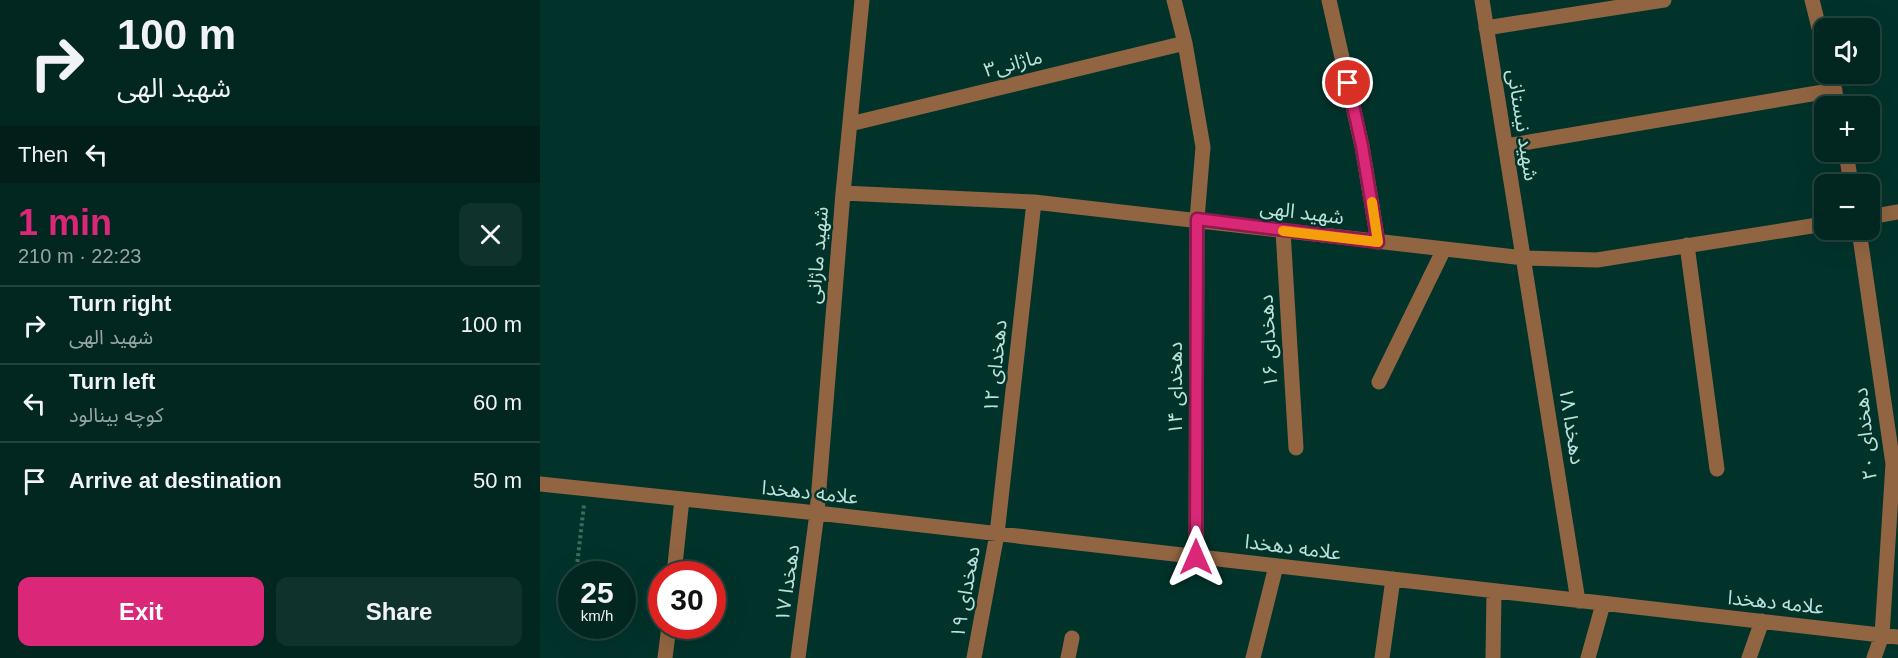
<!DOCTYPE html>
<html lang="en">
<head>
<meta charset="utf-8">
<style>
	body { margin:0; font-family:Helvetica,"Noto Sans Arabic",sans-serif; background:#10322d; color:#f1f3f6; height:100vh; display:flex; flex-direction:column; font-size:22px; white-space:nowrap }
	* { box-sizing:border-box; margin:0 }
	p { font-size:20px; color:#96a5a5 }
	.icon { flex:none; width:33px; height:33px; fill:none; stroke:currentColor; stroke-width:2; stroke-linecap:round; stroke-linejoin:round }
	.map { position:relative; flex:1; overflow:hidden }
	.sheet { display:flex; flex-direction:column; background:#022620; width:540px }
	.sheet>* { flex:none }
	.top-card { background:#022620; color:#f1f3f6; overflow:hidden }
	.buttons { position:absolute; left:1274px; top:18px; display:grid; gap:12px }
	.buttons a { display:grid; place-items:center; width:66px; height:66px; border-radius:12px; background:#022620; box-shadow:0 6px 24px #0002,0 0 0 2px #23433e; font-size:30px }
	.speed { position:absolute; left:18px; top:561px; display:flex; gap:12px; font-size:30px; font-weight:700; text-align:center }
	.speed>* { display:grid; place-content:center; width:78px; height:78px; border-radius:50%; background:#022620; box-shadow:0 6px 24px #0002,0 0 0 2px #23433e; line-height:1 }
	.speed small { font-size:15px; font-weight:400 }
	.speed .limit { border:9px solid #d22; background:#fff; color:#111 }
	.pin { position:absolute; display:grid; place-items:center; width:51px; height:51px; color:#fff; margin:-26px; border:3px solid #fff; border-radius:50%; box-shadow:0 2px 6px #0007 }
	.me { position:absolute; width:66px; margin:-33px; rotate:0deg; stroke-linejoin:round; filter:drop-shadow(0 0 4px #0008) }
	.turn { display:flex; align-items:center; gap:21px; height:126px; padding:0 18px; font-size:27px }
	.turn .icon { width:78px; height:78px; stroke-width:2.5 }
	.turn b { display:block; font-size:42px; line-height:51px }
	.then { display:flex; align-items:center; height:57px; padding:0 18px; background:#0003; gap:12px; font-size:22px }
	.round { display:grid; place-items:center; flex:none; width:63px; height:63px; border-radius:12px; background:#10322d }
	.overview { display:flex; align-items:center; justify-content:space-between; height:102px; padding:0 18px }
	h1 { font-size:36px; font-weight:700; line-height:45px; color:#db2777 }
	.primary-button { display:flex; gap:12px; margin-top:auto; padding:12px 18px }
	.primary-button a { flex:1; height:69px; border-radius:12px; background:#db2777; color:#fff; font-size:24px; font-weight:700; line-height:69px; text-align:center }
	.primary-button a+a { background:#10322d; color:#f1f3f6 }
	ul { padding:0; list-style:none }
	li { display:flex; align-items:center; gap:18px; height:78px; padding:0 18px; border-top:2px solid #23433e }
	li div { flex:1 }
	li b { display:block; font-size:22px }
	li em { font-style:normal }
	main { display:flex; flex:1; min-height:0 }
	.map>svg:first-child { display:block }
</style>
</head>
<body>
<main>
<section class="sheet">
<div class="top-card">
<div class="turn"><svg class="icon" aria-label="right" viewBox="0 0 24 24"><path d="M7 20v-9h11M14 6l5 5-5 5"/></svg><div><b>100 m</b>شهید الهی</div></div>
<div class="then">Then<svg class="icon" aria-label="left" viewBox="0 0 24 24"><path d="M17 20v-9H6M10 6l-5 5 5 5"/></svg></div>
</div>
<div class="overview"><div><h1>1 min</h1><p>210 m · 22:23</p></div><a class="round"><svg class="icon" aria-label="close" viewBox="0 0 24 24"><path d="M6 6l12 12M18 6L6 18"/></svg></a></div>
<ul>
<li><svg class="icon" aria-label="right" viewBox="0 0 24 24"><path d="M7 20v-9h11M14 6l5 5-5 5"/></svg><div><b>Turn right</b><p>شهید الهی</p></div><em>100 m</em></li>
<li><svg class="icon" aria-label="left" viewBox="0 0 24 24"><path d="M17 20v-9H6M10 6l-5 5 5 5"/></svg><div><b>Turn left</b><p>کوچه بینالود</p></div><em>60 m</em></li>
<li><svg class="icon" aria-label="arrive" viewBox="0 0 24 24"><path d="M6 21V4h12l-3 4 3 4H6"/></svg><div><b>Arrive at destination</b></div><em>50 m</em></li>
</ul>
<div class="primary-button"><a>Exit</a><a>Share</a></div>
</section>
<div class="map">
<svg width="1358" height="658" viewBox="0 0 1358 658">
	<rect width="100%" height="100%" fill="#02332b"/>
	<g fill="none" stroke-linecap="round" stroke-linejoin="round">
		<path stroke="#3d6b62" stroke-width="4" stroke-dasharray="3 3" stroke-linecap="butt" d="M36,574L44,505
			M30,628L32,614"/>
		<path stroke="#926542" stroke-width="15" d="M634,0L645,43L663,147L657,219L656,557
			M789,0L822,146L838,242
			M942,0L1038,601
			M1272,0L1284,48
			M946,28L1124,0
			M1291,74L1298,106
			M310,124L645,43
			M966,146L1295,90
			M1306,152L1311,184
			M303,193L494,202L984,258L1057,260L1284,224
			M1329,217L1358,212
			M1319,230L1353,464L1342,635L1334,658
			M743,231L756,448
			M1147,245L1177,469
			M839,382L904,249
			M0,484L277,513L1358,637
			M134,574L142,499
			M125,658L129,626
			M258,658L277,513L303,193L322,0
			M434,658L457,534L494,202
			M528,658L532,638
			M713,658L736,566
			M842,658L853,579
			M953,658L954,591
			M1048,658L1063,604
			M1209,658L1222,621"/>
	</g>
	<g fill="none" stroke-linecap="round" stroke-linejoin="round">
		<defs>
			<path id="route" d="M656,557L657,219L838,242L822,146L808,83"/>
		</defs>
		<use href="#route" stroke="#8e194d" stroke-width="15"/>
		<use href="#route" stroke="#db2777" stroke-width="10"/>
		<path stroke="#f59e0b" stroke-width="10" d="M743,231L838,242L832,202"/>
	</g>
	<g text-anchor="middle" dominant-baseline="central" stroke-width="5" stroke-linejoin="round" paint-order="stroke">
		<g font-size="20" fill="#bce3d9" stroke="#02332b">
			<text transform="translate(473 63) rotate(-14)">ماژانی۳</text>
			<text transform="translate(983 125) rotate(81)">شهید نیستانی</text>
			<text transform="translate(762 212) rotate(7)">شهید الهی</text>
			<text transform="translate(277 255) rotate(-85)">شهید ماژانی</text>
			<text transform="translate(728 341) rotate(-93)">دهخدای ۱۶</text>
			<text transform="translate(455 366) rotate(-84)">دهخدای ۱۲</text>
			<text transform="translate(635 388) rotate(-90)">دهخدای ۱۴</text>
			<text transform="translate(1032 426) rotate(81)">دهخدا ۱۸</text>
			<text transform="translate(1325 434) rotate(-96)">دهخدای ۲۰</text>
			<text transform="translate(270 492) rotate(6)">علامه دهخدا</text>
			<text transform="translate(753 547) rotate(7)">علامه دهخدا</text>
			<text transform="translate(247 583) rotate(-82)">دهخدا ۱۷</text>
			<text transform="translate(425 592) rotate(-80)">دهخدای ۱۹</text>
			<text transform="translate(1236 602) rotate(6)">علامه دهخدا</text>
		</g>
	</g>
</svg>
<div class="buttons">
<a><svg class="icon" aria-label="sound" viewBox="0 0 24 24"><path d="M4 9h4l5-4v14l-5-4H4zM17 9q2 3 0 6"/></svg></a>
<a>+</a>
<a>−</a>
</div>
<div class="speed"><div>25<small>km/h</small></div><div class="limit">30</div></div>
<div class="pin" style="left:808px;top:83px;background:#d93025"><svg class="icon" aria-label="arrive" viewBox="0 0 24 24"><path d="M6 21V4h12l-3 4 3 4H6"/></svg></div>
<svg class="me" style="left:656px;top:557px" viewBox="-20 -20 40 40"><path d="M0-17L14 15 0 8-14 15z" fill="#db2777" stroke="#fff" stroke-width="4"/></svg>
</div>
</main>
</body>
</html>
